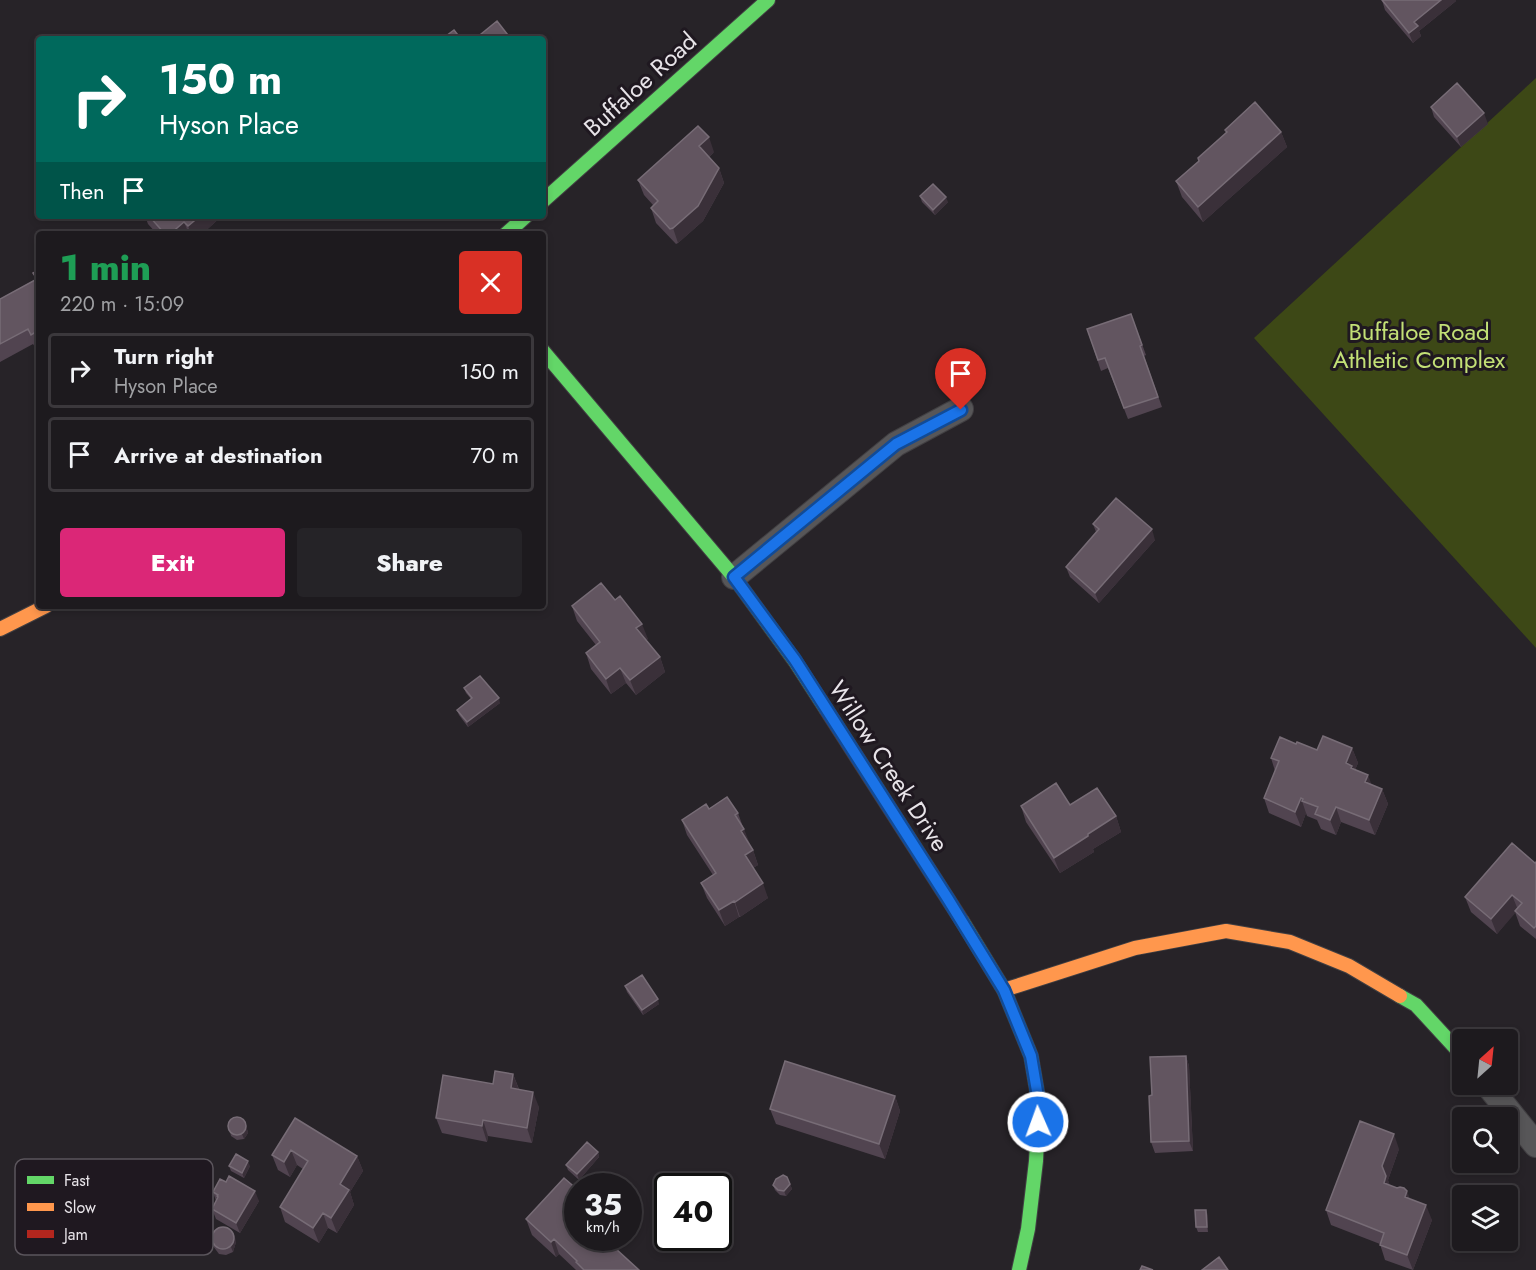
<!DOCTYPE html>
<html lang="en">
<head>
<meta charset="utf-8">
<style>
	body { margin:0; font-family:Jost,sans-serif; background:#252327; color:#f1f3f6; height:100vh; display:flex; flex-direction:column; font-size:22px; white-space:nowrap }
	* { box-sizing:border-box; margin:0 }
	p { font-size:20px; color:#a0a1a4 }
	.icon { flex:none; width:33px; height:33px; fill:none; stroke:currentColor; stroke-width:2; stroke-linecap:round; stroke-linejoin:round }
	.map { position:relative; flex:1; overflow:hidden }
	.sheet { position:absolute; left:36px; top:231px; width:510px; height:378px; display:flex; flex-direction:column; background:#1d1a1e; border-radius:6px; box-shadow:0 3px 9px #0003,0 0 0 2px #3b383c }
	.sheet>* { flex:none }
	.banner { position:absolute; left:36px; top:36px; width:510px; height:183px; border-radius:6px; box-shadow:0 3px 9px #0003,0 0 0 2px #3b383c; background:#00695c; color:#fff; overflow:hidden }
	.needle { width:39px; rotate:27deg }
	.controls { position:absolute; left:1452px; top:1029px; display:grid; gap:12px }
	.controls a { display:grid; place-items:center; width:66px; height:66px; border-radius:6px; background:#1d1a1e; box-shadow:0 3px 9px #0003,0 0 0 2px #3b383c; font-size:30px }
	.speed { position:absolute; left:564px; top:1173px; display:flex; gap:12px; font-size:30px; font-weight:700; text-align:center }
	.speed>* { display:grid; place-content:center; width:78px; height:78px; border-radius:50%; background:#1d1a1e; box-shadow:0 3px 9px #0003,0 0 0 2px #3b383c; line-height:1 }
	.speed small { font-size:15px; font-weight:400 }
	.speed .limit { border:3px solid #111; border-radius:9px; background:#fff; color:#111 }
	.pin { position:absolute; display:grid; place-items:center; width:51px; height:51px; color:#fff; margin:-62px -26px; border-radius:50% 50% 50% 0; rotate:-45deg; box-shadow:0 0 6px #0007 }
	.pin .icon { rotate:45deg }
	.me { position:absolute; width:66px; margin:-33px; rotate:358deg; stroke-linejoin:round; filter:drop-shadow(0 0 4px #0008) }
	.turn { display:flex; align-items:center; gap:21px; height:126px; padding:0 24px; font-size:27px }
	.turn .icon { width:78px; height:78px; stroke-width:2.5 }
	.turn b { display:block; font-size:42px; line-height:51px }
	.then { display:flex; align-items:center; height:57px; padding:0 24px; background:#0003; gap:12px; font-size:22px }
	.round { display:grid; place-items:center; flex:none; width:63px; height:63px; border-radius:6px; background:#252327 }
	.headline { display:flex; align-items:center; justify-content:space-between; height:102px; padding:0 24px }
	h1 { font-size:36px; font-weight:800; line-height:45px; color:#1e9e55 }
	.action { display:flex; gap:12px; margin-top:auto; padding:12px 24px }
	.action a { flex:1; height:69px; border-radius:6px; background:#db2777; color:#fff; font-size:24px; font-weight:800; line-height:69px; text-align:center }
	.action a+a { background:#252327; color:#f1f3f6 }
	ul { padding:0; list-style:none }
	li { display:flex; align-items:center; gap:18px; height:75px; margin:0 12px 9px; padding:0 12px; border:3px solid #3b383c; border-radius:6px }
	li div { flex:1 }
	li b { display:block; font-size:22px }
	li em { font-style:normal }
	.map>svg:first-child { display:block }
</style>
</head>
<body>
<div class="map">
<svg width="1536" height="1270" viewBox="0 0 1536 1270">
	<rect width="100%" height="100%" fill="#272328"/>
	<path fill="#3d4816" d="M1536,78V648L1254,338Z"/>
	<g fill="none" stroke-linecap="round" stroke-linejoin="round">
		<defs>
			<path id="street" d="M734,577L896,444L961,409
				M1487,1084L1536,1145"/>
			<path id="fast" d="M543,201L768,0
				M506,234L526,216
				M543,351L734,577L795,661L826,709
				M962,921L1004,990L1031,1056L1039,1103L1036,1161L1028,1229L1019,1270
				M1400,996L1416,1005L1462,1055"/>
			<path id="slow" d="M0,629L46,606
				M1004,990L1135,948L1226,931L1290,942L1349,966L1400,996"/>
			<path id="jam" d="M826,709L962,921"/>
		</defs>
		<use href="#street" stroke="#413f42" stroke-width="26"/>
		<use href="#fast" stroke="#413f42" stroke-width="16"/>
		<use href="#slow" stroke="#413f42" stroke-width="16"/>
		<use href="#jam" stroke="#413f42" stroke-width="16"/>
		<use href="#street" stroke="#575658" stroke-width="24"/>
		<use href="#fast" stroke="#63d668" stroke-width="14"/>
		<use href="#slow" stroke="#ff974d" stroke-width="14"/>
		<use href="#jam" stroke="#b3261e" stroke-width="14"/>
	</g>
	<path fill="#514450" d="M1382,0L1456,1L1419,31L1421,36L1413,43L1385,10Z
		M1431,107L1488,124L1461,147L1434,117Z
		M1225,130L1281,132L1287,147L1203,222L1182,197L1176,181L1199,161L1226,133Z
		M714,152L709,157L719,168L724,183L703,221L678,243L676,244L656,223L651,208L653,205L644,195L638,180Z
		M920,196L948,202L935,215L922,202Z
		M145,216H222L202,234H157L148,224Z
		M39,270V349L37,350L33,344L0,362V299L36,279L33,273Z
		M1131,314L1146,355L1144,356L1162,407L1128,419L1108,368L1101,371L1087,329Z
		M1093,524L1155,540L1099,603L1070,577L1066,567L1096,532Z
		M572,606L648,639L646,640L660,657L665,672L636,695L626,683L611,694L591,669L586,653L596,645L577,621Z
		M464,688L500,703L468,727L459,715L457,710L471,699L466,693Z
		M1296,744L1317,750L1352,748L1358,763L1355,770L1372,785L1382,789L1388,804L1375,835L1341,822L1336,835L1321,829L1317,820L1307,816L1306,813L1301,827L1269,813L1264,798L1275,771L1271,758Z
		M1021,806L1116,816L1121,832L1093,849L1094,852L1060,873L1026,822Z
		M709,809L738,813L749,844L753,850L758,865L753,868L768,898L740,917H739L725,926L707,898L701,883L713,875L687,835L682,820Z
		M1536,862V939L1520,926L1515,912L1497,934L1471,912L1465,897Z
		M625,986L659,1004L643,1015L627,992Z
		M1186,1056L1189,1066L1193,1151L1155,1153L1151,1142L1152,1095Z
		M513,1074L519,1089L539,1107L532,1143L488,1136L487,1142L442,1133L436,1118L493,1084Z
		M895,1096L900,1111L885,1159L776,1124L770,1109Z
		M295,1118L357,1156L363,1171L350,1192L354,1205L337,1233L328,1228L319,1243L285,1222L280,1207L303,1169L297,1165L290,1177L278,1170L272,1155Z
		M245,1121L248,1133L244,1139L237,1140L231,1136L230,1131Z
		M1399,1149L1388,1180L1389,1185L1410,1199L1432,1220L1413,1270L1385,1260L1380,1244L1331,1225L1326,1210Z
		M598,1152L599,1157L579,1180L568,1170L566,1165Z
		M229,1166H250L244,1178L231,1171Z
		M787,1177L792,1189L786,1196L780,1195L775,1190L773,1185Z
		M226,1182L259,1201L240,1233L216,1219L212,1209L216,1201L213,1192Z
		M206,1192L189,1222L177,1214L175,1209Z
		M1208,1215V1232H1198L1196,1227Z
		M526,1219L578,1238L639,1270H576L559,1254L556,1257L532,1235Z
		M212,1241L236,1242L233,1252L226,1255L219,1254L213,1246Z"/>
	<path fill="#3a3039" d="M1441,0H1456V1L1419,31L1421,36L1413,43L1409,33L1414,22Z
		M1484,113L1488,124L1461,147L1457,137Z
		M1281,132L1287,147L1203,222L1198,207Z
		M709,137L714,152L704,161L699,146Z
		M719,168L724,183L703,221L678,243L673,228Z
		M946,197L948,202L935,215L933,210Z
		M200,216H222L202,234H191L188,226Z
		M184,222L189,234H170Z
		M1152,529L1155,540L1099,603L1095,593Z
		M642,624L648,639L642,643L636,628Z
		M660,657L665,672L636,695L630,680Z
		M620,668L626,683L611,694L606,679Z
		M499,698L500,703L468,727L467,722Z
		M1352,748L1358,763L1354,772L1346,763Z
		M1368,775L1374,791L1365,782Z
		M1382,789L1388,804L1375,835L1369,820Z
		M1301,798L1306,813L1301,827L1295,812Z
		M1336,807L1341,822L1336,835L1330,820Z
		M1116,816L1121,832L1093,849L1094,852L1060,873L1054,858L1088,834Z
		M744,829L750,844L746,847L741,831Z
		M753,850L758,865L750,870L745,855Z
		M763,883L768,898L740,917L735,902Z
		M1512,895L1518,910L1497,934L1491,919Z
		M734,901L739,917L725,926L719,910Z
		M658,999L659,1004L643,1015L642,1010Z
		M1186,1056L1189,1066L1193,1151L1189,1141Z
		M513,1074L519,1090L511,1088Z
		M533,1092L539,1107L532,1143L527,1128Z
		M895,1096L900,1111L885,1159L879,1144Z
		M483,1120L488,1136L487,1142L482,1126Z
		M245,1121L248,1133L244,1139L242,1134Z
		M1394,1134L1399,1149L1388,1180L1392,1191L1384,1183L1382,1166Z
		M291,1150L297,1165L290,1177L284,1162Z
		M598,1152L599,1157L579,1180L577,1174Z
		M357,1156L363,1171L350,1192L354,1205L337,1233L331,1218L340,1184Z
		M248,1161L250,1166L244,1178L242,1173Z
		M790,1184L792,1189L786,1196L784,1191Z
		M205,1187L206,1192L189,1222L187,1217Z
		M255,1191L259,1201L240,1233L236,1223Z
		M1407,1191L1413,1207L1405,1197Z
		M1426,1205L1432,1220L1413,1270L1407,1255Z
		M1206,1210L1208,1215V1232L1207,1227Z
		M323,1213L328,1228L319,1243L313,1228Z
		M235,1237L236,1242L233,1252L231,1247Z
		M554,1239L559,1254L556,1257L551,1242Z"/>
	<path fill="#625560" stroke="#776c76" stroke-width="1.5" d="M1382,0H1441L1414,22L1418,26L1409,33Z
		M497,21L511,39H475Z
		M454,30L461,39H442Z
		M1457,83L1484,113L1457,137L1431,107Z
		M1255,102L1281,132L1198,207L1176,181L1199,161L1198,158L1227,132L1225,130Z
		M698,126L709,137L699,146L719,168L698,206L673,228L670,229L651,208L658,201L638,180Z
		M933,184L946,197L933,210L920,196Z
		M149,216H200L188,226L184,222L170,234H165Z
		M39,270V330L31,335L28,329L0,344V299L37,279L33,273Z
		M1131,314L1142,345L1140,346L1158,397L1124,408L1105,358L1098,360L1087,329Z
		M1116,498L1152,529L1095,593L1066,567L1099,529L1093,524Z
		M601,583L615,600L620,596L642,624L636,628L660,657L630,680L620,668L606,679L586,653L600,642L572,606Z
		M480,676L499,698L467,722L457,710L472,698L464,688Z
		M1323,736L1352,748L1346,763L1352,766L1351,768L1368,775L1365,782L1382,789L1369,820L1336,807L1330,820L1315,814L1318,807L1302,801L1303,799L1301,798L1295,812L1264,798L1279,761L1271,758L1280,737L1296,744L1297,742L1317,750Z
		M1056,783L1070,805L1097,788L1116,816L1088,834V836L1054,858L1021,806Z
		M727,797L738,813L735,815L744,829L741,831L753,850L745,855L763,883L735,902L734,901L719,910L701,883L716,873L682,820L706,804L709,809Z
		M1512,843L1535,863L1536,862V926L1534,928L1515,911L1522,903L1512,895L1491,919L1465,897Z
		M642,975L658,999L642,1010L625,986Z
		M1186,1056L1189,1141L1151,1142L1149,1096L1152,1095L1150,1057Z
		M785,1061L895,1096L879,1144L770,1109Z
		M495,1071L513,1074L511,1088L533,1092L527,1128L483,1120L482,1126L436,1118L443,1075L493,1084Z
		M228 1126a9 9 0 1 1 18 0a9 9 0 1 1-18 0Z
		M295,1118L357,1156L340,1184L349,1190L331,1218L323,1213L313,1228L280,1207L308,1161L291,1150L284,1162L272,1155Z
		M1360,1121L1394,1134L1382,1166L1386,1176L1384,1183L1397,1188L1400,1187L1404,1188L1407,1191L1405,1197L1426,1205L1407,1255L1380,1245L1384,1233L1326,1210Z
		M587,1142L598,1152L577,1174L566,1165Z
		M236,1154L248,1161L242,1173L229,1166Z
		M783,1175L787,1177L790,1184L784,1191L778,1190L773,1185L776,1179Z
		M229,1176L255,1191L236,1223L212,1209L218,1197L217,1196L218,1195L213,1192L220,1179L226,1182Z
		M564,1178L578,1190V1238H604L639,1270H584L576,1262L577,1261L554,1239L551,1242L526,1219Z
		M1195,1210H1206L1207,1227H1196Z
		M212 1238a11 11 0 1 1 22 0a11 11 0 1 1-22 0Z
		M1219,1257L1228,1270H1202Z
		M1142,1266L1153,1270H1140Z"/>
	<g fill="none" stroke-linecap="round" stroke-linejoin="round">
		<defs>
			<path id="route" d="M961,410L896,444L734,577L795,660L948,899L1004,990L1031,1056L1039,1103L1038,1122"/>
		</defs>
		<use href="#route" stroke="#114b97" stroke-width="15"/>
		<use href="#route" stroke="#1a73e8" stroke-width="10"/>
	</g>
	<g text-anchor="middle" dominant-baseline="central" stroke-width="6" stroke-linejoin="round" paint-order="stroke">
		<g font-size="24" fill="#e8e4e9" stroke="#1f1820">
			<text transform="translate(640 84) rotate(-42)">Buffaloe Road</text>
			<text transform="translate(889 766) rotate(57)">Willow Creek Drive</text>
		</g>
		<g font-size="24" fill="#c3e076" stroke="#1f1820">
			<text x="1419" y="331">Buffaloe Road<tspan x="1419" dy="28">Athletic Complex</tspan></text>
		</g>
	</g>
	<rect x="15" y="1159" width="198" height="96" rx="9" fill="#1f1820" stroke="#5b555c" stroke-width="1.5"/>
	<rect x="27" y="1176" width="27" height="8" fill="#63d668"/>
	<rect x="27" y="1203" width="27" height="8" fill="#ff974d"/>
	<rect x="27" y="1230" width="27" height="8" fill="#b3261e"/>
	<g font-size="16" fill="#e8e4e9">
		<text x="64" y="1186">Fast</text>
		<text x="64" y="1213">Slow</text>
		<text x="64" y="1240">Jam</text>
	</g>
</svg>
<div class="controls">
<a><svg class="needle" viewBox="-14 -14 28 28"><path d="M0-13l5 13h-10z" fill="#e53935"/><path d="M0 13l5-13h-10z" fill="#a0a1a4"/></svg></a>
<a><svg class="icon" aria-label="search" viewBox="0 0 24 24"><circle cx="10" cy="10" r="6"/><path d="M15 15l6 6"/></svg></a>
<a><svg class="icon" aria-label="layers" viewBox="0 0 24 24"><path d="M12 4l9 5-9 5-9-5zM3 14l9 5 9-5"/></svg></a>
</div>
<div class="speed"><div>35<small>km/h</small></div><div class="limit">40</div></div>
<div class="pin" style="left:961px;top:410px;background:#d93025"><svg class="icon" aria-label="arrive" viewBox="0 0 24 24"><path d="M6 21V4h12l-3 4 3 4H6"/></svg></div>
<svg class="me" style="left:1038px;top:1122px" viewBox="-20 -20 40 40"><circle r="17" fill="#1a73e8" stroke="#fff" stroke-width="3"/><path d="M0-11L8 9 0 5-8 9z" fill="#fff"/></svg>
<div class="banner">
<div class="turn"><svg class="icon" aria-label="right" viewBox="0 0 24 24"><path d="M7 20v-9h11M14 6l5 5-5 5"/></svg><div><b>150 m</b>Hyson Place</div></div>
<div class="then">Then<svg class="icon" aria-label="arrive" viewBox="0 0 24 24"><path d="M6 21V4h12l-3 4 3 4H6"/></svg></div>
</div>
<section class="sheet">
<div class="headline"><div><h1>1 min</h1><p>220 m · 15:09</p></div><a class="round" style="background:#d93025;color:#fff"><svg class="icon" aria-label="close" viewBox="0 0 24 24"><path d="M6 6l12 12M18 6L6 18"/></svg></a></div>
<ul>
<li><svg class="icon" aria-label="right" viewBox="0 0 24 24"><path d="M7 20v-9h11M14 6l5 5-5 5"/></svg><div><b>Turn right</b><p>Hyson Place</p></div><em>150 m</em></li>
<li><svg class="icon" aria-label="arrive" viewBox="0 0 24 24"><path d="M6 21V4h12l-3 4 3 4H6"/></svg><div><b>Arrive at destination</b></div><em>70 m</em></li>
</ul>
<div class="action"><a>Exit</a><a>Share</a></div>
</section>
</div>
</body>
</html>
